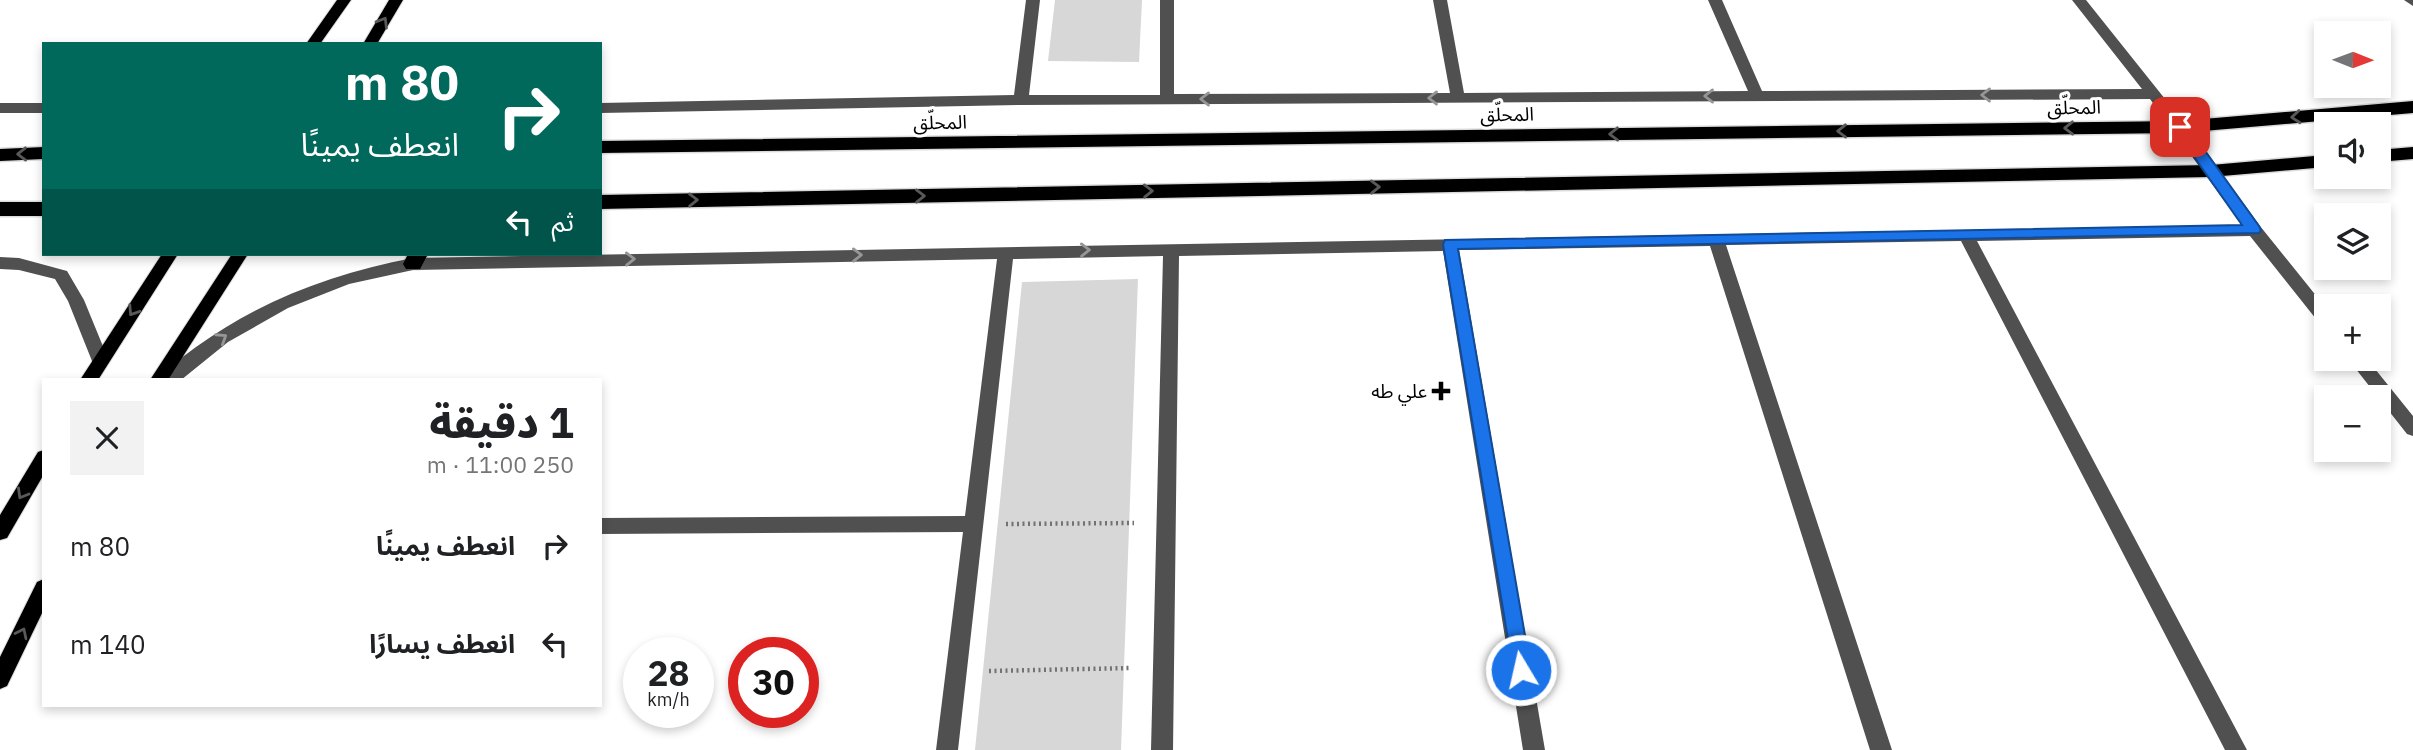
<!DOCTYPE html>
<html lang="ar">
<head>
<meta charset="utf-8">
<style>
	body { margin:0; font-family:"IBM Plex Sans","Noto Sans Arabic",sans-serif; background:#f2f2f2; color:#202124; direction:rtl; height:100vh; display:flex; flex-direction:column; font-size:26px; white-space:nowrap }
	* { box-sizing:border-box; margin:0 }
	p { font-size:23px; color:#757577 }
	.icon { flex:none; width:38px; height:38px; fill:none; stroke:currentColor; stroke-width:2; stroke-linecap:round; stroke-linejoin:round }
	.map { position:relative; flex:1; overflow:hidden; direction:ltr }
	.side { position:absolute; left:42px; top:378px; width:560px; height:329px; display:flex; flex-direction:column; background:#fff; border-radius:0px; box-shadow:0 4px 10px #0003; direction:rtl }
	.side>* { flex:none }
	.hud { position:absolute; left:42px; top:42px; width:560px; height:214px; border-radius:0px; box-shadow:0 4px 10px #0003; direction:rtl; background:#00695c; color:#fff; overflow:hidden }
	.needle { width:46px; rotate:91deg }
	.buttons { position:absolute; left:2314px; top:21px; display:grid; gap:14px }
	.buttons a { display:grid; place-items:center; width:77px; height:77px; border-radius:0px; background:#fff; box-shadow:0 4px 10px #0003; font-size:35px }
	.speed { position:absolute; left:623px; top:637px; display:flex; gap:14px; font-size:35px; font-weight:700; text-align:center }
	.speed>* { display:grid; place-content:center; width:91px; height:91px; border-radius:50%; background:#fff; box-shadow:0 4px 10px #0003; line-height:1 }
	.speed small { font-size:18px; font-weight:400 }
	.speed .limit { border:10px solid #d22; background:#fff; color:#111 }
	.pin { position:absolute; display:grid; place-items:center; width:60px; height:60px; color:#fff; margin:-30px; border-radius:14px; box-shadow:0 4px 10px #0006 }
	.me { position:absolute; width:77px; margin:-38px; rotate:351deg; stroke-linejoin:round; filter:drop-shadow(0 0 5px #0008) }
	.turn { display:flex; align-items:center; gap:24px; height:147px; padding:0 28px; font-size:32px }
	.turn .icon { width:91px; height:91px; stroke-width:2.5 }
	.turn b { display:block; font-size:49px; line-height:60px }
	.then { display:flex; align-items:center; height:66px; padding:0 28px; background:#0003; gap:14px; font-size:26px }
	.round { display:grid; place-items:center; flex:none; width:74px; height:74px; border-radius:0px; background:#f2f2f2 }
	.headline { display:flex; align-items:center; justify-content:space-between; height:119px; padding:0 28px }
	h1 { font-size:42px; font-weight:800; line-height:52px }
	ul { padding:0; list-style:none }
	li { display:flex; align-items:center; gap:21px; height:98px; padding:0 28px }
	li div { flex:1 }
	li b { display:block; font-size:26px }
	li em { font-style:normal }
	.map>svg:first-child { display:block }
</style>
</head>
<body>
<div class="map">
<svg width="2413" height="750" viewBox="0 0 2413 750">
	<rect width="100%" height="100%" fill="#fff"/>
	<path fill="#d7d7d7" d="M1055,0H1142L1139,62L1048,61Z
		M1138,279L1121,750H975L1022,282Z"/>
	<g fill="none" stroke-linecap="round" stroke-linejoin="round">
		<defs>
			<path id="major" d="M337,0H351L320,44H306Z
				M389,0H403L377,44H363Z
				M162,254H178L98,380H80Z
				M232,254H248L168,380H150Z
				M44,450V474L7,538L0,540V515L38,452Z
				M44,579V609L7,686L0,689V657L37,582Z"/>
			<path id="highway" d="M2413,101V113L2180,133L600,153V141L2180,121Z
				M44,147V159L0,161V149Z
				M2413,147V159L2378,162V150Z
				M2326,155V167L2211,177L600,209V195L2211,165Z
				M0,202H44V216H0Z
				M408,254H428L420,269H406L403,264Z"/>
		</defs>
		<use href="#major" stroke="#dbdbdb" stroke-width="2"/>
		<use href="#highway" stroke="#dbdbdb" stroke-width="3"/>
		<path stroke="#727272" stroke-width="4.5" stroke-dasharray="2 3.5" stroke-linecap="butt" d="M1006,524L1134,523
			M989,671L1131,668"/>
		<path fill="#505050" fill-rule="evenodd" d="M1026,0H1040L1029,95H1160V0H1174V94L1450,93L1433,0H1447L1464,93L1748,91L1708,0H1722L1762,91L2142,89L2072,0H2086L2185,124L2260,226L2326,308V326L2320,324L2250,236L1977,241L2247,750H2225L1961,241L1726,245L1892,750H1870L1710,246L1459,250L1545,750H1523L1443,251L1179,256L1173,750H1151L1163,256L1013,259L958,750H936L963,532L600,534V518L965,516L997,259L413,270L349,284L288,308L228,342L181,380H160C167,367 184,356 196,347C261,300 334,273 413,258L2242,225L2150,99L1021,105L600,113V103L1014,95Z
			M2404,0H2413V6Z
			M0,103H44V113H0Z
			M0,257L19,258L67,271L84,300L109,361L106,366H94L68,301L55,279L19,270L0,269Z
			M2348,359H2367L2413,416V436L2407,434Z"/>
		<use href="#major" fill="#000" fill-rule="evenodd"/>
		<use href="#highway" fill="#000" fill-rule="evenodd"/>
	</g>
	<defs><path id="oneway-chevron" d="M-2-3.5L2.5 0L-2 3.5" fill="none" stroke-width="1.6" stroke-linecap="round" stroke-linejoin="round" transform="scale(1.75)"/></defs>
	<g stroke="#595959">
		<use href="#oneway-chevron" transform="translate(383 22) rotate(-59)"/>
		<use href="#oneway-chevron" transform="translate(2296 117) rotate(175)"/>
		<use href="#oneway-chevron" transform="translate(2069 128) rotate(179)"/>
		<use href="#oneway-chevron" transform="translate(1842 131) rotate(179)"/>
		<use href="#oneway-chevron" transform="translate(1614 134) rotate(179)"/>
		<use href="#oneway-chevron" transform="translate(22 154) rotate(179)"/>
		<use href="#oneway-chevron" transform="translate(1375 187) rotate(-1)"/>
		<use href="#oneway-chevron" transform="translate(1148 191) rotate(-1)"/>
		<use href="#oneway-chevron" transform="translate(920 196) rotate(-1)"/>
		<use href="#oneway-chevron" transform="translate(693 200) rotate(-1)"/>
		<use href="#oneway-chevron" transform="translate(133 311) rotate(123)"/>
		<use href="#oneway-chevron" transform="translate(22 494) rotate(120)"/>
		<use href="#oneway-chevron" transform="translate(22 633) rotate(-64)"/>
	</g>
	<g stroke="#969696">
		<use href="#oneway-chevron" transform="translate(1986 95) rotate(180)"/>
		<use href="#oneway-chevron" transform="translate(1709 96) rotate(180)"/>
		<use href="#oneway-chevron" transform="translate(1433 98) rotate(180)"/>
		<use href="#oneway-chevron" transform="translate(1205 99) rotate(180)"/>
		<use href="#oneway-chevron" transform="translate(1085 250) rotate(-1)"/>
		<use href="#oneway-chevron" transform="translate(857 255) rotate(-1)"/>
		<use href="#oneway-chevron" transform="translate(630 259) rotate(-1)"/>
		<use href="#oneway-chevron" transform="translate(222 338) rotate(-33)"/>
	</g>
	<path fill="#1a73e8" stroke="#114b97" stroke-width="2" d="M2180,122L2185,123L2259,226L2261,230L2259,233L1458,249L1531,670L1528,676L1521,679L1514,676L1443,244L1445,240L2242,225L2173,127Z"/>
	<path fill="#000" stroke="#fff" stroke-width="2.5" d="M1437.5 380.5h7v7h7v7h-7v7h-7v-7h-7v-7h7z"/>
	<g text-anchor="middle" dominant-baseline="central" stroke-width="6" stroke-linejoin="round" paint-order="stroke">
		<g font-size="19" fill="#000" stroke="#fff">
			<text transform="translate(2074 107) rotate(-1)">المحلّق</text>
			<text transform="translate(1507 114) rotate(-1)">المحلّق</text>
			<text transform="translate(940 122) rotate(-1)">المحلّق</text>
		</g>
		<g font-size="19" fill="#000" stroke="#fff" text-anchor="end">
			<text x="1427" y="391">علي طه</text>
		</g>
	</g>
</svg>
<div class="buttons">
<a><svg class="needle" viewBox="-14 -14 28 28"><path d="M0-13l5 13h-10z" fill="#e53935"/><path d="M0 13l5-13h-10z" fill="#757577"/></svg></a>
<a><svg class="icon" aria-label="sound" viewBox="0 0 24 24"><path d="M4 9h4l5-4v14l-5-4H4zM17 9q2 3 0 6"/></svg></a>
<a><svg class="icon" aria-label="layers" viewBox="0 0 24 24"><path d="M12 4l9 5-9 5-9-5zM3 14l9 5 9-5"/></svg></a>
<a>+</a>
<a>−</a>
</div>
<div class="speed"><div>28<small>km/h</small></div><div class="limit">30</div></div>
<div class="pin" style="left:2180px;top:127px;background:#d93025"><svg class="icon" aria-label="arrive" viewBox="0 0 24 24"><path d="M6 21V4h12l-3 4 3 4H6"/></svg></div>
<svg class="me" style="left:1521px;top:670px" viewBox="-20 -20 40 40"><circle r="17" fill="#1a73e8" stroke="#fff" stroke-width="3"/><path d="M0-11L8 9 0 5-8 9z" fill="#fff"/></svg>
<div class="hud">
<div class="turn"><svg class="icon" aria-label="right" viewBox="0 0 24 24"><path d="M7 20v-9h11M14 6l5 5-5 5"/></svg><div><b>80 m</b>انعطف يمينًا</div></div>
<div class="then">ثم<svg class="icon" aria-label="left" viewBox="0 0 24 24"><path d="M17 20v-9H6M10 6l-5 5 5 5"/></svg></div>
</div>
<section class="side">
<div class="headline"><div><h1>1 دقيقة</h1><p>250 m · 11:00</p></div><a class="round"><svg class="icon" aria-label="close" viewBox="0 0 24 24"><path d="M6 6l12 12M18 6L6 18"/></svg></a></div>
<ul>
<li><svg class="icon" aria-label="right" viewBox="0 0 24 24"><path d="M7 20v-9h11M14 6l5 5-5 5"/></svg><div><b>انعطف يمينًا</b></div><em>80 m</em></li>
<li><svg class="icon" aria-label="left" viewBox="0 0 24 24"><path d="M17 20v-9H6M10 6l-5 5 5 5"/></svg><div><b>انعطف يسارًا</b></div><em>140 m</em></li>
</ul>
</section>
</div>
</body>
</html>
